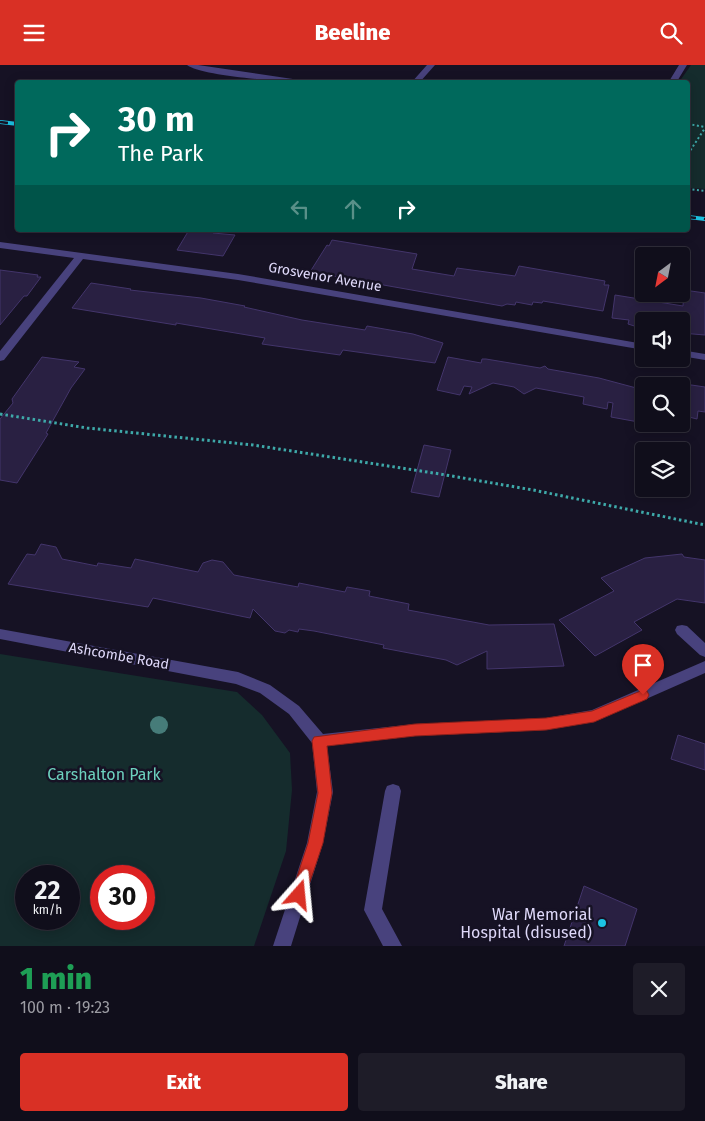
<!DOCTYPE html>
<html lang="en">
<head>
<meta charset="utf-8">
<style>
	body { margin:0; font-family:"Fira Sans",sans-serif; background:#1e1c28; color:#f1f3f6; height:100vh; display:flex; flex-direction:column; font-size:19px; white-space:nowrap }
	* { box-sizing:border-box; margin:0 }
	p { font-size:16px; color:#9c9ca3 }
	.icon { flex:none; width:28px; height:28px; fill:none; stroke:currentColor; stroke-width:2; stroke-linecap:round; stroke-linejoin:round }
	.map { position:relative; height:881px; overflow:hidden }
	.side { display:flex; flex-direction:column; background:#100e1b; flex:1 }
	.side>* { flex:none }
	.banner { position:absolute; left:15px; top:15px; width:675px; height:152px; border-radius:5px; box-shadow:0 2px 12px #0003,0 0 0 1px #302e3a; background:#00695c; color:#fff; overflow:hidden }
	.needle { width:32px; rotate:212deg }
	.buttons { position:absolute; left:635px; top:182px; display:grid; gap:10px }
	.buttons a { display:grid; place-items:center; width:55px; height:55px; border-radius:5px; background:#100e1b; box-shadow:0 2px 12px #0003,0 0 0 1px #302e3a; font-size:25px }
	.speed { position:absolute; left:15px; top:800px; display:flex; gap:10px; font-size:25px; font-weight:700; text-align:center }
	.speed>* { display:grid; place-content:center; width:65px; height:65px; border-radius:50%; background:#100e1b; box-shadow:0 2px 12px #0003,0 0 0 1px #302e3a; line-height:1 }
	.speed small { font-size:12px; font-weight:400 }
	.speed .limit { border:8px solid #d22; background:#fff; color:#111 }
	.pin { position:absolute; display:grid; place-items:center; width:42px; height:42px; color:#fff; margin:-51px -21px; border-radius:50% 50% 50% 0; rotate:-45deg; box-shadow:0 0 5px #0007 }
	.pin .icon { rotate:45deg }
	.me { position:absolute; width:55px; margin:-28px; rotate:18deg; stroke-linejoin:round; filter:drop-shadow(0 0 4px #0008) }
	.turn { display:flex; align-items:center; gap:18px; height:105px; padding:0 20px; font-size:22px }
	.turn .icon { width:65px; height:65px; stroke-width:2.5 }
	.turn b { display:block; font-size:35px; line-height:42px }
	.lanes { display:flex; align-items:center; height:48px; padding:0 20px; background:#0003; justify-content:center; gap:25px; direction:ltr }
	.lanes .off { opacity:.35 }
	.round { display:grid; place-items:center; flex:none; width:52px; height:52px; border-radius:5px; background:#1e1c28 }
	.head { display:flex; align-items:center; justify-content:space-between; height:85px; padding:0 20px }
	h1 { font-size:30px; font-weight:800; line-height:38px; color:#1e9e55 }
	.primary-button { display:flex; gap:10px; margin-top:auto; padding:10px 20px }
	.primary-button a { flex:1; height:58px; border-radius:5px; background:#d93025; color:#fff; font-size:20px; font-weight:800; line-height:58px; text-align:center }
	.primary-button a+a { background:#1e1c28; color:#f1f3f6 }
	header { display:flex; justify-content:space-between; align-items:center; height:65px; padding:0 20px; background:#d93025; color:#fff; font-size:22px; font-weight:800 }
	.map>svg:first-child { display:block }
</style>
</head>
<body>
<header><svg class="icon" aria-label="menu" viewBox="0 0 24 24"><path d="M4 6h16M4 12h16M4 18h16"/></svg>Beeline<svg class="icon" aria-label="search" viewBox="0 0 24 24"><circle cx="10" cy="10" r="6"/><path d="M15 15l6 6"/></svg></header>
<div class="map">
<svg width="705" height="881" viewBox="0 0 705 881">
	<rect width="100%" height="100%" fill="#161224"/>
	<path fill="#152c2d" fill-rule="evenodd" d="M691,0H705V124L688,123V18L679,17Z
		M0,589L237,627L262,650L290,688L292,725L286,786L254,881H0ZM26,811H69V854H26ZM101,811H144V854H101Z"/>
	<path fill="#292042" stroke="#43356b" d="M189,165H214L213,168L235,170L223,191L177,185Z
		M332,175L417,189L412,204L454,211L457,203L515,211L519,201L605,216L604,220H609L603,246L543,236L542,238L533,237L532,240L516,237L515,240L507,239L502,241L310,207L327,180L329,181Z
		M0,205L38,210L37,212H41L27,231H24L0,260Z
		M91,218L131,224L130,225L201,233L245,241L244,242L302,255L365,265L367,261L413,269L443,278L435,298L343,285L340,290L262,279L265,273L176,258V260L72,243Z
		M684,225L705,228V270L681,268V256H644V264L628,259L629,255L612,253L615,230L683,241Z
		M42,292L79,297L74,302L85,304L71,323L46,368L48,369L17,418L0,415V354L13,338L12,334Z
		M448,292L481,298L482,294H486L540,303L545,301L548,304L599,313L640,324L638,332L644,333V358L611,352L613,338L608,337L607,344L583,339L584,332L536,323L524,329L514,322L493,318L469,329L472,322L464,321L460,330L437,325Z
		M671,317L705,322V347L698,346L697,354L681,350V321H670Z
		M424,380L451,385L439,432L411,427Z
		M41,479L56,482L62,494L97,501L98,498L131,503L135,494L198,507L203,498L212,495L223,497L234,510L298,522L299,518L345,527L347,522L370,526L369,531L409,539L408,545L489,560L554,559L564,601L487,604V586L457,600L446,595L383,583L384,580L314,566L299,564L298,567L289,565L285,568L275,566L253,544L250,553L153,533L148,542L8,519L27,489L35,490Z
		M682,489L684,492L705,495V538L677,534L634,557L642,565L595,591L559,555L614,526L601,513L645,493Z
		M678,670L705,679V705L671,694Z
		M584,821L637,844L625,881H564Z"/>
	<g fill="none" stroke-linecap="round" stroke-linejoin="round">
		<path stroke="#3ea9a9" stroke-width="2" stroke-dasharray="2 2.5" stroke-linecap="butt" d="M688,59L705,62
			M688,89L705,63
			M688,124L705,126"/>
		<path stroke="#3ea9a9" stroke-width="3" stroke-dasharray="2.5 3" stroke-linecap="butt" d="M0,349L87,363L253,380L440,409L533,425L705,460"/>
		<path fill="#48427d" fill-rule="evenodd" d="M393,719L399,721L401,726L382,844L402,881H383L364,845L385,726L387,721Z"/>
		<path fill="#48427d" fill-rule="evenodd" d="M187,0H198L320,18C297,18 203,12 187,0Z
			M427,0H435L419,18H411Z
			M679,0H687L676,18H668Z
			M0,177L238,209L644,279V285L238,215L83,194L4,295L0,296V286L74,193L0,183Z
			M681,285L705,289V295L681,291Z
			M682,560L687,561L705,578V592L700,590L677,569L675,565L677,561Z
			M0,564L238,607L270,620L299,641L323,669L415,659L546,653L592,645L705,596V608L594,657L546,665L415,671L327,681L333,727L323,778L291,881H273L307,778L317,727L312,678L289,649L260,628L236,619L0,574Z"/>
		<defs>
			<path id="rail" d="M0,57L18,59
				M688,152L705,154"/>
		</defs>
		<use href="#rail" stroke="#1cc3e3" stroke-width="4"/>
		<use href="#rail" stroke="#161224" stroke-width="2.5" stroke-dasharray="8" stroke-linecap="butt"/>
	</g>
	<circle fill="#467c79" cx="159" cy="660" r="9"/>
	<path fill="#d93025" stroke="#8d1f18" d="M643,625L647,626L649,630L647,634L594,657L546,665L415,671L327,681L332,728L323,778L304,835L299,837L293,835L291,830L308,778L318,728L312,676L314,672L415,659L546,653L592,646Z"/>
	<circle fill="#1cc3e3" stroke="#161224" stroke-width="2" cx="602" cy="858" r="5"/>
	<g text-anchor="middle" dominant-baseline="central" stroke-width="5" stroke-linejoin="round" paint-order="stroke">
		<g font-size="14" fill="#dfd9fa" stroke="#161224">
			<text transform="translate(325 212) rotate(10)">Grosvenor Avenue</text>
			<text transform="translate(119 591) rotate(10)">Ashcombe Road</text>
		</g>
		<g font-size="16" fill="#6dd2bf" stroke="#161224">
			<text x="104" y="709">Carshalton Park</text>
		</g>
		<g font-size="16" fill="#dfd9fa" stroke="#161224" text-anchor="end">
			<text x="592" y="849">War Memorial<tspan x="592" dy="18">Hospital (disused)</tspan></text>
		</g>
	</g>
</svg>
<div class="buttons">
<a><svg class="needle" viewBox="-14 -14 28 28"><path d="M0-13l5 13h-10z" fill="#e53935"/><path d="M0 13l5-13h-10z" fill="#9c9ca3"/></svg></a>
<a><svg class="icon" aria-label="sound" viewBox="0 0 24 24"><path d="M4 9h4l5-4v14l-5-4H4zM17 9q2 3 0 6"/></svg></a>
<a><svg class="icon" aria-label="search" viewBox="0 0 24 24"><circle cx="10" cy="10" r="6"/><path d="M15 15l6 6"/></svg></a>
<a><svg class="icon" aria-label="layers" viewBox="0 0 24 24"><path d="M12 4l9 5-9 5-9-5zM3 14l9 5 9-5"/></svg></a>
</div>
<div class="speed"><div>22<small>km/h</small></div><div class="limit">30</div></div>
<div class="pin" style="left:643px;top:630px;background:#d93025"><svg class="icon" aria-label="arrive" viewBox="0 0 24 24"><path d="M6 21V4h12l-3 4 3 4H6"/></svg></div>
<svg class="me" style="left:299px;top:830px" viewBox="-20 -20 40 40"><path d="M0-17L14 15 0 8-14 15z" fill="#d93025" stroke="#fff" stroke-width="4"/></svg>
<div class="banner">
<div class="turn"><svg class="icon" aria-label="right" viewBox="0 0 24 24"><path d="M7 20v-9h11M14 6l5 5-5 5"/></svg><div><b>30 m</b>The Park</div></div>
<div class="lanes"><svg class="icon off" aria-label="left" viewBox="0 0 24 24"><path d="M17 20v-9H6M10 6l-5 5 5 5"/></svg><svg class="icon off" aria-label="ahead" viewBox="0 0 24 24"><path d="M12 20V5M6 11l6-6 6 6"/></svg><svg class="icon" aria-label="right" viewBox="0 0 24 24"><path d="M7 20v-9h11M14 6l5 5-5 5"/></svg></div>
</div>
</div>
<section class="side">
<div class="head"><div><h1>1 min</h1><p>100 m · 19:23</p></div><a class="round"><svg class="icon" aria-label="close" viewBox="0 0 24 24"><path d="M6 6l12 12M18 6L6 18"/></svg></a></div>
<div class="primary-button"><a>Exit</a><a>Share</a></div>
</section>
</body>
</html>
